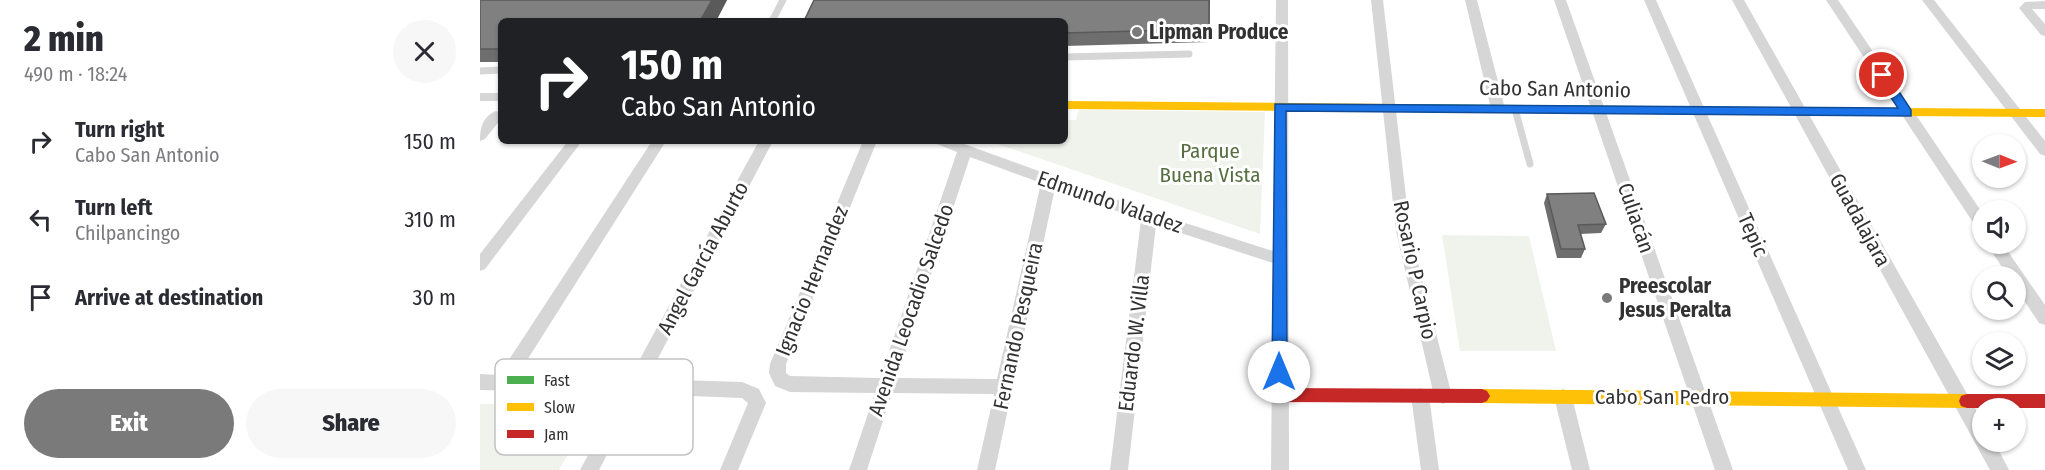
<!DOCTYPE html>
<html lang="en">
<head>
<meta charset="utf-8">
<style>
	body { margin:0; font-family:"Fira Sans Condensed",sans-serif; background:#f7f7f7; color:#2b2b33; height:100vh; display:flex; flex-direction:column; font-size:22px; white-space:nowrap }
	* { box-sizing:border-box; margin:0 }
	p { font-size:20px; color:#7c7c81 }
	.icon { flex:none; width:33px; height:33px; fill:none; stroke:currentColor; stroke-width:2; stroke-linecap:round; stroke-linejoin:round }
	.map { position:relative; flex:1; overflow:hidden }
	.details { display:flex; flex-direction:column; background:#fff; width:480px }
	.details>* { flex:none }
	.guide { position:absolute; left:18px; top:18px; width:570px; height:126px; border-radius:9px; box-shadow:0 2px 4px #0004; background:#202124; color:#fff; overflow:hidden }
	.needle { width:39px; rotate:91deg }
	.tools { position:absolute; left:1492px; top:134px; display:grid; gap:12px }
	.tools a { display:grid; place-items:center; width:54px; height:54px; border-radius:50%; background:#fff; box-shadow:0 2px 4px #0004; font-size:30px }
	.pin { position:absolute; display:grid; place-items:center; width:51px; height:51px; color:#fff; margin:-26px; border:3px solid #fff; border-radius:50%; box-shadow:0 2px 6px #0007 }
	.me { position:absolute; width:66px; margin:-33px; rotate:0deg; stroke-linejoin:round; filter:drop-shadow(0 0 4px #0008) }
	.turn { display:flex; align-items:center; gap:21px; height:126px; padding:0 24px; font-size:27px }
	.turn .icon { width:78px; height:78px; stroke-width:2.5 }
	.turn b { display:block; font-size:42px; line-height:51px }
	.round { display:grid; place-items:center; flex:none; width:63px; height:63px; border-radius:32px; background:#f7f7f7 }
	.overview { display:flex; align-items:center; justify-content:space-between; height:102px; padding:0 24px }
	h1 { font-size:36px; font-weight:800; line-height:45px }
	.button { display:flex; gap:12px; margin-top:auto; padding:12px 24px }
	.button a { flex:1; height:69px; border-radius:36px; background:#7a7a7a; color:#fff; font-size:24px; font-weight:800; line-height:69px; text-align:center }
	.button a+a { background:#f7f7f7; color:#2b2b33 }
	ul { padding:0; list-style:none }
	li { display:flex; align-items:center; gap:18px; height:78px; padding:0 24px }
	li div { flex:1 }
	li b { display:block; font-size:22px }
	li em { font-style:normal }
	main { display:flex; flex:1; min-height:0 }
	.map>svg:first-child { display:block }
</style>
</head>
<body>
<main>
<section class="details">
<div class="overview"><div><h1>2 min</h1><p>490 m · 18:24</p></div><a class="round"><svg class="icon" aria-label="close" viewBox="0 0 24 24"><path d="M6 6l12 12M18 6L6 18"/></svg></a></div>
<ul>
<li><svg class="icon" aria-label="right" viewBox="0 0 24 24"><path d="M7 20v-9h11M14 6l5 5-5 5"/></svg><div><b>Turn right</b><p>Cabo San Antonio</p></div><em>150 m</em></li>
<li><svg class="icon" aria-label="left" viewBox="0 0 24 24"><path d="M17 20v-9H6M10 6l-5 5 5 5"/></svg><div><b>Turn left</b><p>Chilpancingo</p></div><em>310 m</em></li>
<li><svg class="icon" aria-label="arrive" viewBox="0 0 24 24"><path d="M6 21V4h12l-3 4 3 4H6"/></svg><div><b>Arrive at destination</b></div><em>30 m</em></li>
</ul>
<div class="button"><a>Exit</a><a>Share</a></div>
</section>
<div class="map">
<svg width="1565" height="470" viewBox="0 0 1565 470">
	<rect width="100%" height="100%" fill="#fff"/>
	<path fill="#f0f3ec" d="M599,110L785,112L780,234L509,141H585V120H596Z
		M962,235L1049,236L1076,351H980Z
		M0,404H83L113,410L79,470H0Z"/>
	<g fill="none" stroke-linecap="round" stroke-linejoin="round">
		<path stroke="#d6d6d6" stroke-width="7" d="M292,21L303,0
			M585,57L709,54
			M0,71L21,70
			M1035,109L1050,164"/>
		<path fill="#d6d6d6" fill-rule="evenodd" d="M796,0H808L809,470H791L793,263L676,225L648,470H630L661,220L575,188L515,470H497L514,394L412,393L387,470H369L395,393L310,392L295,386L289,373L290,364L383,141H397L306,364V373L310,376L400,378L477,152L457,144L455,141H476L674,213L793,251ZM490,157L561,183L517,379L417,378Z
			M891,0H903L930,231L972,396L969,401L963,404L957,401L954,396L916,231Z
			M985,0H997L1025,109L1023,112H1013L1011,109Z
			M1074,0H1086L1253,470H1235Z
			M1164,0H1176L1386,470H1368Z
			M1252,0H1264L1503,422V441H1514L1529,470H1510Z
			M1346,0H1358L1503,214V232L1498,230Z
			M1442,0H1454L1565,141V156L1560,154Z
			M1565,1V9H1552L1565,24V36L1561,35L1539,8L1545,2Z
			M0,93H21V101H0Z
			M16,111L21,113V119L5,139L0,141C0,128 3,116 16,111Z
			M88,141H102L5,269L0,271V254Z
			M172,141H186L37,376L149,379L279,141H293L167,379L262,382L279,389L286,403L258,470H240L268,403L262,398L159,394L119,470H100L141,394L0,390V374L19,375Z
			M1506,243H1522L1565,305V325L1559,323L1536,288V276H1528Z
			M940,388L946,391L949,396L959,470H941L931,396L934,391Z
			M1083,389L1089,392L1092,397L1110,470H1092L1074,397L1077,392Z"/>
		<path fill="#4caf50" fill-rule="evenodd" d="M920,104L1290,107L1296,111L1290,115L920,112L914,108Z"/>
		<path fill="#ffc107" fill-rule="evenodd" d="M585,101L920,104L926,108L920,112L585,109Z
			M1290,107L1565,109V117L1290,115L1284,111Z
			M1002,389L1487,394L1493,396L1495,401L1493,406L1487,408L1002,403L997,401L994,396L997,391Z"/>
		<path fill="#c62828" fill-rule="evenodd" d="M799,388L1002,389L1007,391L1010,396L1007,401L1002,403L799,402L794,400L791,395L794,390Z
			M1487,394H1565V408H1487L1481,406L1479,401L1481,396Z"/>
	</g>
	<path fill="#6e6e6e" d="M0,0H247L236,21H21V62H0Z
		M730,0L729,42L585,46V21Z
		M1067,194L1126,224L1121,233L1100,234L1105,249L1101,258H1077L1064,203Z"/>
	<path fill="#5a5a5a" d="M232,0H247L236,21H220Z
		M729,0H730L729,42Z"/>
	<path fill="#808080" stroke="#5a5a5a" stroke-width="1.5" d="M0,0H232L220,21H21V49H0Z
		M334,0H729V29L585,33V21H324Z
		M1114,193L1126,224L1098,225L1105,249H1081L1067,194Z"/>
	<path fill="#1a73e8" stroke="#114b97" stroke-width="1.5" d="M1402,71L1406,72L1431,110V116L806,111L807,372L805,377L799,379L794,377L792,372L795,104L1418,108L1396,75Z"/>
	<g fill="#7a7a7a" stroke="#fff" stroke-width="2">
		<circle cx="657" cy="32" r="6"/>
		<circle cx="1127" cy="298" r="6"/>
	</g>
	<g text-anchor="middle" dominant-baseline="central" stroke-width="6" stroke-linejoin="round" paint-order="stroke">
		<g font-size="21" font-weight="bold" fill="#323232" stroke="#fff" text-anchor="start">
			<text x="669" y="32">Lipman Produce</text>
			<text x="1139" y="286">Preescolar<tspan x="1139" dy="24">Jesus Peralta</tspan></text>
		</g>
		<g font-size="21" fill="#323232" stroke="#fff">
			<text transform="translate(1075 89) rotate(1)">Cabo San Antonio</text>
			<text transform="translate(630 202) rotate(19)">Edmundo Valadez</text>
			<text transform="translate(1156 218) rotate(71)">Culiacán</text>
			<text transform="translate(1380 220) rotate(61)">Guadalajara</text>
			<text transform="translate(1273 235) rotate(66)">Tepic</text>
			<text transform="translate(223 258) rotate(-62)">Angel García Aburto</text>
			<text transform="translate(935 270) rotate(78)">Rosario P Carpio</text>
			<text transform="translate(332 281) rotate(-68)">Ignacio Hernandez</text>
			<text transform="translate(431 310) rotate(-71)">Avenida Leocadio Salcedo</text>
			<text transform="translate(538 326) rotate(-78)">Fernando Pesqueira</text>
			<text transform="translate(654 343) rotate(-83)">Eduardo W. Villa</text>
			<text x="1182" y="397">Cabo San Pedro</text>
		</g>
		<g font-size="21" fill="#576e40" stroke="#fff">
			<text x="730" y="151">Parque<tspan x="730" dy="24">Buena Vista</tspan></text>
		</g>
	</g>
	<rect x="15" y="359" width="198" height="96" rx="9" fill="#fff" stroke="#c2c2c2" stroke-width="1.5"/>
	<rect x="27" y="376" width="27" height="8" fill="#4caf50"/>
	<rect x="27" y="403" width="27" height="8" fill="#ffc107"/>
	<rect x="27" y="430" width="27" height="8" fill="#c62828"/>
	<g font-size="16" fill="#323232">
		<text x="64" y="386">Fast</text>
		<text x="64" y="413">Slow</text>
		<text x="64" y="440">Jam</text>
	</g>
</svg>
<div class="tools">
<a><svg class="needle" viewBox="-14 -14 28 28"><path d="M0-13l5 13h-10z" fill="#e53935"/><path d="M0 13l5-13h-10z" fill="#7c7c81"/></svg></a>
<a><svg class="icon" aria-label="sound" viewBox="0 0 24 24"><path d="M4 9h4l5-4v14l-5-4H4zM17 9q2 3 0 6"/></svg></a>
<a><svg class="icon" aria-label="search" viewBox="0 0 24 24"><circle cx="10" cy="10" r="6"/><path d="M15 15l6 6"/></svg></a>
<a><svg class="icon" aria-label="layers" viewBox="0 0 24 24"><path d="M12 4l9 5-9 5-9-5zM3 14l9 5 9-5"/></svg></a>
<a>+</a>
</div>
<div class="pin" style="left:1402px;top:75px;background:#d93025"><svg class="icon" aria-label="arrive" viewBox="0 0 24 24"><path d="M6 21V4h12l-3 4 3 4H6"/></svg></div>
<svg class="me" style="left:799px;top:372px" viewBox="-20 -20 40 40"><circle r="19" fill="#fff"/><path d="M0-13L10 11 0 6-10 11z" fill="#1a73e8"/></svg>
<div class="guide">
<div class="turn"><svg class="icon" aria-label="right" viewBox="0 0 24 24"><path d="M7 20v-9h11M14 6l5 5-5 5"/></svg><div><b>150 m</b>Cabo San Antonio</div></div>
</div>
</div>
</main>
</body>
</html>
